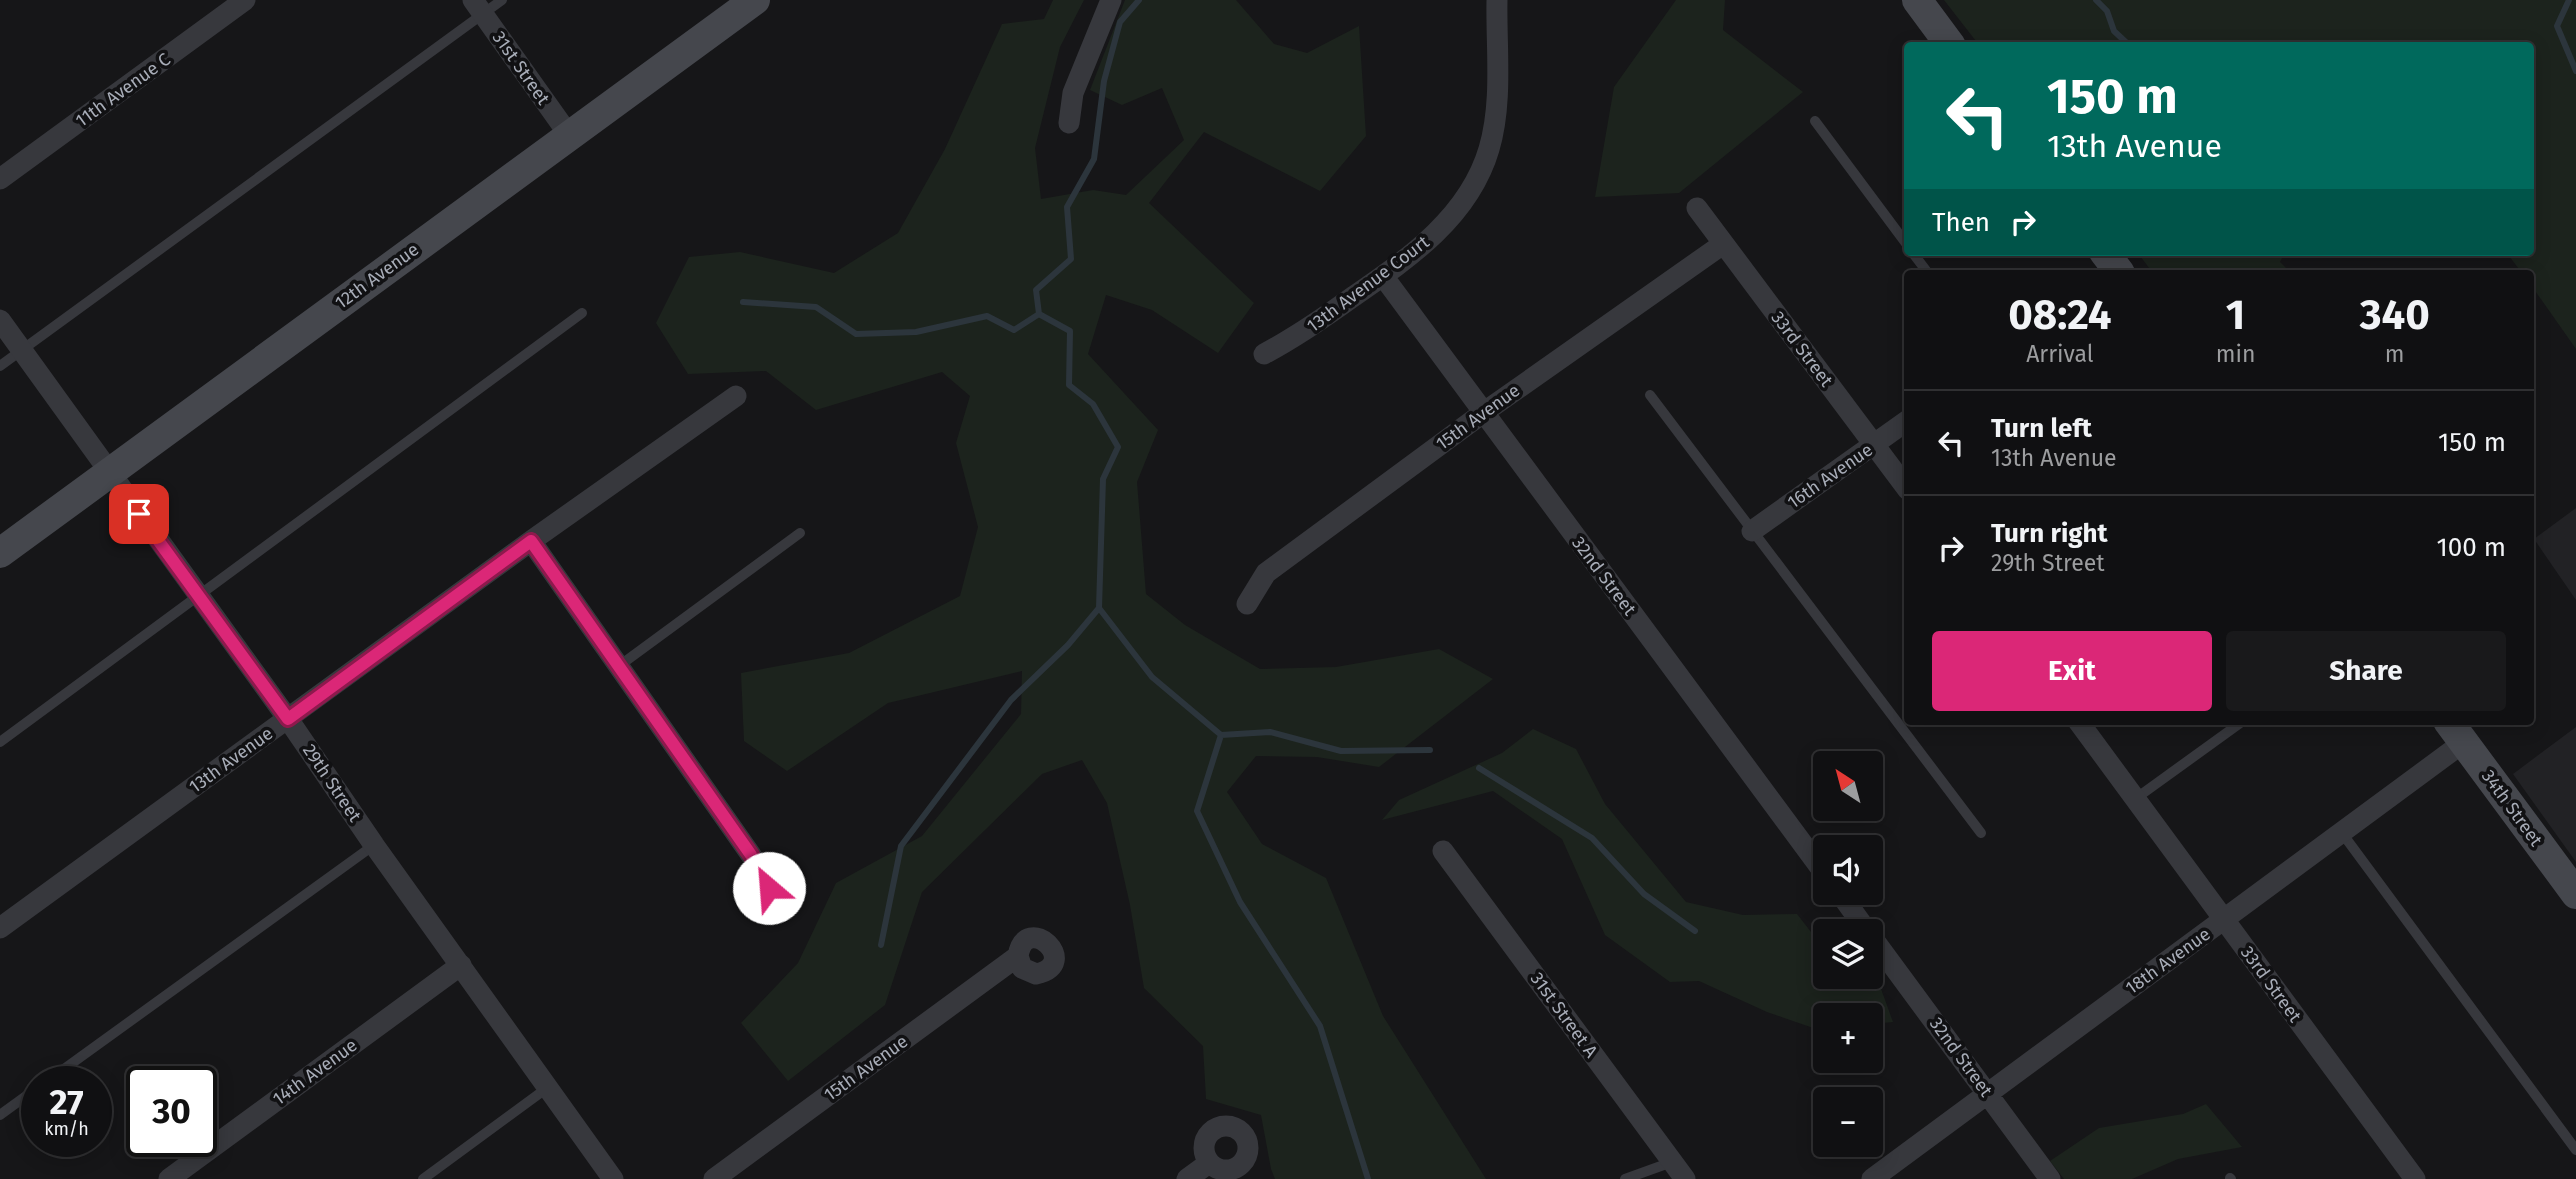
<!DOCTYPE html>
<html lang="en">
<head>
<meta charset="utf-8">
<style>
	body { margin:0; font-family:"Fira Sans",sans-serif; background:#19191b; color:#f1f3f6; height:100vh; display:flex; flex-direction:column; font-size:26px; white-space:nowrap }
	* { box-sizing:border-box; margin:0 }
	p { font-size:23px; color:#9c9d9f }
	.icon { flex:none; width:38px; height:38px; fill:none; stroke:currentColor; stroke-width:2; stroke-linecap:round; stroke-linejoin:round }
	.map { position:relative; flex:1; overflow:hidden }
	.details { position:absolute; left:1904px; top:270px; width:630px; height:455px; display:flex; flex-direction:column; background:#101012; border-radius:7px; box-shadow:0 4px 18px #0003,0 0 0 2px #303032 }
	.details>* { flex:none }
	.guide { position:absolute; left:1904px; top:42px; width:630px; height:214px; border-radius:7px; box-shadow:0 4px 18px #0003,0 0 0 2px #303032; background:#00695c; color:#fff; overflow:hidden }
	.needle { width:46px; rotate:324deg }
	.fabs { position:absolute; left:1813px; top:751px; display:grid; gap:14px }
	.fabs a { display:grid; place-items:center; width:70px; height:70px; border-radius:7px; background:#101012; box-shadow:0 4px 18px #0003,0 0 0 2px #303032; font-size:35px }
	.speed { position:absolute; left:21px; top:1066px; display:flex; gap:14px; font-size:35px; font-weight:700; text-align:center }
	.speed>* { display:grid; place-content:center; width:91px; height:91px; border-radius:50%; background:#101012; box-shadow:0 4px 18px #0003,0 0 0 2px #303032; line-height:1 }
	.speed small { font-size:18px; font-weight:400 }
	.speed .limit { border:4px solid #111; border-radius:10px; background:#fff; color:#111 }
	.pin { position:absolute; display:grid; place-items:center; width:60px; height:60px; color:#fff; margin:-30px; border-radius:14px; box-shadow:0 4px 10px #0006 }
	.me { position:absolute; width:77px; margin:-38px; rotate:333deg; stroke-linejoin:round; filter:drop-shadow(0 0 5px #0008) }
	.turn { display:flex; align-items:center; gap:24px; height:147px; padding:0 28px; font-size:32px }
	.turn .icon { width:91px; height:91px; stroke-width:2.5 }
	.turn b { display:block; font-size:49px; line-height:60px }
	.then { display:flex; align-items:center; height:66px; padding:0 28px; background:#0003; gap:14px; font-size:26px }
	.eta { display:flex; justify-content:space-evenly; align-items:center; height:119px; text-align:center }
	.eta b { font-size:42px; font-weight:700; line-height:49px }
	.cta { display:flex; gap:14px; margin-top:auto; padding:14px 28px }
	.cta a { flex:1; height:80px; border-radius:7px; background:#db2777; color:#fff; font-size:28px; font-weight:700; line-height:80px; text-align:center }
	.cta a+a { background:#19191b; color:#f1f3f6 }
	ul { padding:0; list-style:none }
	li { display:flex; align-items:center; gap:21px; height:105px; padding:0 28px; border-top:2px solid #303032 }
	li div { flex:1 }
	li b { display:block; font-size:26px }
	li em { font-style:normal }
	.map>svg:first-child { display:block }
</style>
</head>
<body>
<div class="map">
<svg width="2576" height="1179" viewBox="0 0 2576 1179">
	<rect width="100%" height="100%" fill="#161618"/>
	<path fill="#222225" d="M2576,508V600L2534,539Z
		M2576,727V862L2513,774Z"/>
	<path fill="#1c231d" d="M1053,0H1084L1060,47L1035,148L1041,199L1093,190L1126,195L1184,140L1162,88L1122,105L1090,90L1125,0H1236L1274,44L1307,53L1359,26L1366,136L1320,191L1204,132L1149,203L1254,303L1218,353L1152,310L1106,295L1088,354L1158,430L1137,482L1146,594L1185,625L1260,669L1336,667L1439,649L1493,679L1379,767L1317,757L1256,756L1227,792L1262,844L1326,878L1383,1016L1486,1179H1275L1271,1169L1261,1115L1206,1099L1203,1046L1144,988L1130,905L1107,803L1082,760L1042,774L922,892L885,1005L788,1081L741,1023L798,963L836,883L922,836L1021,714L1022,671L888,703L787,771L744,741L741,673L849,653L960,596L978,527L956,443L970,396L942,372L816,410L766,371L688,374L656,323L689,257L740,252L834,273L898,233L945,149L1002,24L1044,19Z
		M1676,0H1725L1723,30L1803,92L1679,193L1595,197L1614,87Z
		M1944,0H2576V349L2531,285L2530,273H2522L2506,252H2530V46L1979,45Z
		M2137,252H2285L2280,262L2291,273H2153Z
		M1533,729L1576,749L1605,804L1686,902L1743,915L1797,914L1825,950V976L1876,975L1893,1022L1871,1024V1015H1825V1030H1819L1767,1012L1699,981L1670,982L1605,935L1562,839L1493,791L1382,820L1399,800L1502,753Z
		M2206,1104L2242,1147L2178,1159L2132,1179H2064L2050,1161L2099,1128L2183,1114Z"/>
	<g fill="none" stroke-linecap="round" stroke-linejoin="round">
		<path stroke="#2c353c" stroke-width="6" d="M1139,0L1120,22L1104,81L1094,159L1067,207L1071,259L1036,290L1039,314L1070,331L1069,385L1093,404L1118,447L1103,479L1099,608L1152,677L1221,735L1197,811L1240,902L1320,1026L1368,1179
			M2096,0L2107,11L2114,31L2130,46
			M2569,0L2557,26L2576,71
			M743,302L816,307L856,334L916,332L987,316L1014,330L1039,314
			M1221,735L1270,732L1341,751L1430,750
			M1479,768L1592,838L1644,894L1695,931
			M881,945L901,846L1011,700L1068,645L1099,608"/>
		<path stroke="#37383d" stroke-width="10" d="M1815,121L1908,246
			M1912,252L1928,273
			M0,366L502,0
			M1650,395L1981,833
			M619,666L800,533
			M0,742L582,313
			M2135,799L2243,721
			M2342,833L2576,1150
			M46,1082L374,845
			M0,1115L37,1088
			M2230,1178L2231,1179
			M423,1179L547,1088
			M1625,1179L1672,1162"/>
		<path stroke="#37383d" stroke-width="21" d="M473,0L569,135
			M1069,123L1073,93L1111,0
			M0,179L245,0
			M1697,208L1908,490
			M1383,276L1825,874
			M0,320L288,719L374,845L613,1179
			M1264,354C1296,337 1325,317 1354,296C1409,258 1469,217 1489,149C1503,102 1496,48 1497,0
			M1752,531L1908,420
			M531,541L751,855L769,888
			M1247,604L1266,573L1483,413L1723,244
			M2078,721L2415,1179
			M1443,851L1685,1179
			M1839,892L1867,931
			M0,928L531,541L736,396
			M1871,936L2050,1179
			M1204 1148a22 22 0 1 1 44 0a22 22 0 1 1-44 0Z
			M169,1179L461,965
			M714,1179L1018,956C1026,910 1083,964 1036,974L1022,968L1018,956
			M1187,1179L1209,1163
			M1872,1179L2464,742"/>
		<path stroke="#45474d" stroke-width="30" d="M1917,0L1951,46
			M2104,252L2120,273
			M0,553L755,0
			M2448,721L2576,894"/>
	</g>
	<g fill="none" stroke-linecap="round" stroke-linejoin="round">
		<defs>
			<path id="route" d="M139,514L288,719L531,541L751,855L769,888"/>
		</defs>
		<use href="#route" stroke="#8e194d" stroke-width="18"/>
		<use href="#route" stroke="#db2777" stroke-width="12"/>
	</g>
	<g text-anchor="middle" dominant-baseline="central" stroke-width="7" stroke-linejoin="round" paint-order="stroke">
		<g font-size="18" fill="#a8adb8" stroke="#111113">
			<text transform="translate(521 68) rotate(55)">31st Street</text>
			<text transform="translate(123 90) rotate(-36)">11th Avenue C</text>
			<text transform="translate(377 276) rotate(-36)">12th Avenue</text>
			<text transform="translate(1368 284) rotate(-37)">13th Avenue Court</text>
			<text transform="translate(1802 349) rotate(53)">33rd Street</text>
			<text transform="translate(1478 417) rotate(-36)">15th Avenue</text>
			<text transform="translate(1830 476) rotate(-35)">16th Avenue</text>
			<text transform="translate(1604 576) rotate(53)">32nd Street</text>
			<text transform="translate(231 760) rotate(-36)">13th Avenue</text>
			<text transform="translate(332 783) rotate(56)">29th Street</text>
			<text transform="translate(2512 808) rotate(54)">34th Street</text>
			<text transform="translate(2168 961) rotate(-36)">18th Avenue</text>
			<text transform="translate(2271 984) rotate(54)">33rd Street</text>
			<text transform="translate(1564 1015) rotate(54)">31st Street A</text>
			<text transform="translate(1961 1057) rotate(54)">32nd Street</text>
			<text transform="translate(866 1068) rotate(-36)">15th Avenue</text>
			<text transform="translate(315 1072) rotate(-36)">14th Avenue</text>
		</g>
	</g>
</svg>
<div class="fabs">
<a><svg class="needle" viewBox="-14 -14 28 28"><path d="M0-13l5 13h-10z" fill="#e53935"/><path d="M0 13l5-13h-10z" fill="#9c9d9f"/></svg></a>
<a><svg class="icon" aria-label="sound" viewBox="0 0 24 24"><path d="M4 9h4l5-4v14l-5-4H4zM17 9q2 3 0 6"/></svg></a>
<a><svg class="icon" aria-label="layers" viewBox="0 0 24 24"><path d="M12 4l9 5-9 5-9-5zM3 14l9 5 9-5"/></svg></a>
<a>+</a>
<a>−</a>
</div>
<div class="speed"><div>27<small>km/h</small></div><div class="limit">30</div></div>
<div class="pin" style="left:139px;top:514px;background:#d93025"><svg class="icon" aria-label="arrive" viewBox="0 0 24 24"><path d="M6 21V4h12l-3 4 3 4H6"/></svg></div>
<svg class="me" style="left:769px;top:888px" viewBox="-20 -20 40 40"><circle r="19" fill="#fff"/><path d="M0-13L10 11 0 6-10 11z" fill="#db2777"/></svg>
<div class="guide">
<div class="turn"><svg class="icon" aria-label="left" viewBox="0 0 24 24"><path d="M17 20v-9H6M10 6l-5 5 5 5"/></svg><div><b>150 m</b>13th Avenue</div></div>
<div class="then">Then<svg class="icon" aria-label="right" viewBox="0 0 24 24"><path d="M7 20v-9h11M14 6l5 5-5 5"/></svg></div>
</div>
<section class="details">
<div class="eta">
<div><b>08:24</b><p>Arrival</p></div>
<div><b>1</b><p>min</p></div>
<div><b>340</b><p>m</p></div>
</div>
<ul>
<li><svg class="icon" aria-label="left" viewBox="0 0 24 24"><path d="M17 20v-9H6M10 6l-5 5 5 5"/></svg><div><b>Turn left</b><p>13th Avenue</p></div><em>150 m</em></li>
<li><svg class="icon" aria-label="right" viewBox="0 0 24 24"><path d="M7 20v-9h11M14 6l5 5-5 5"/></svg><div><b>Turn right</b><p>29th Street</p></div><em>100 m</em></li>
</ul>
<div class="cta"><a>Exit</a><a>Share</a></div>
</section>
</div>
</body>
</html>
